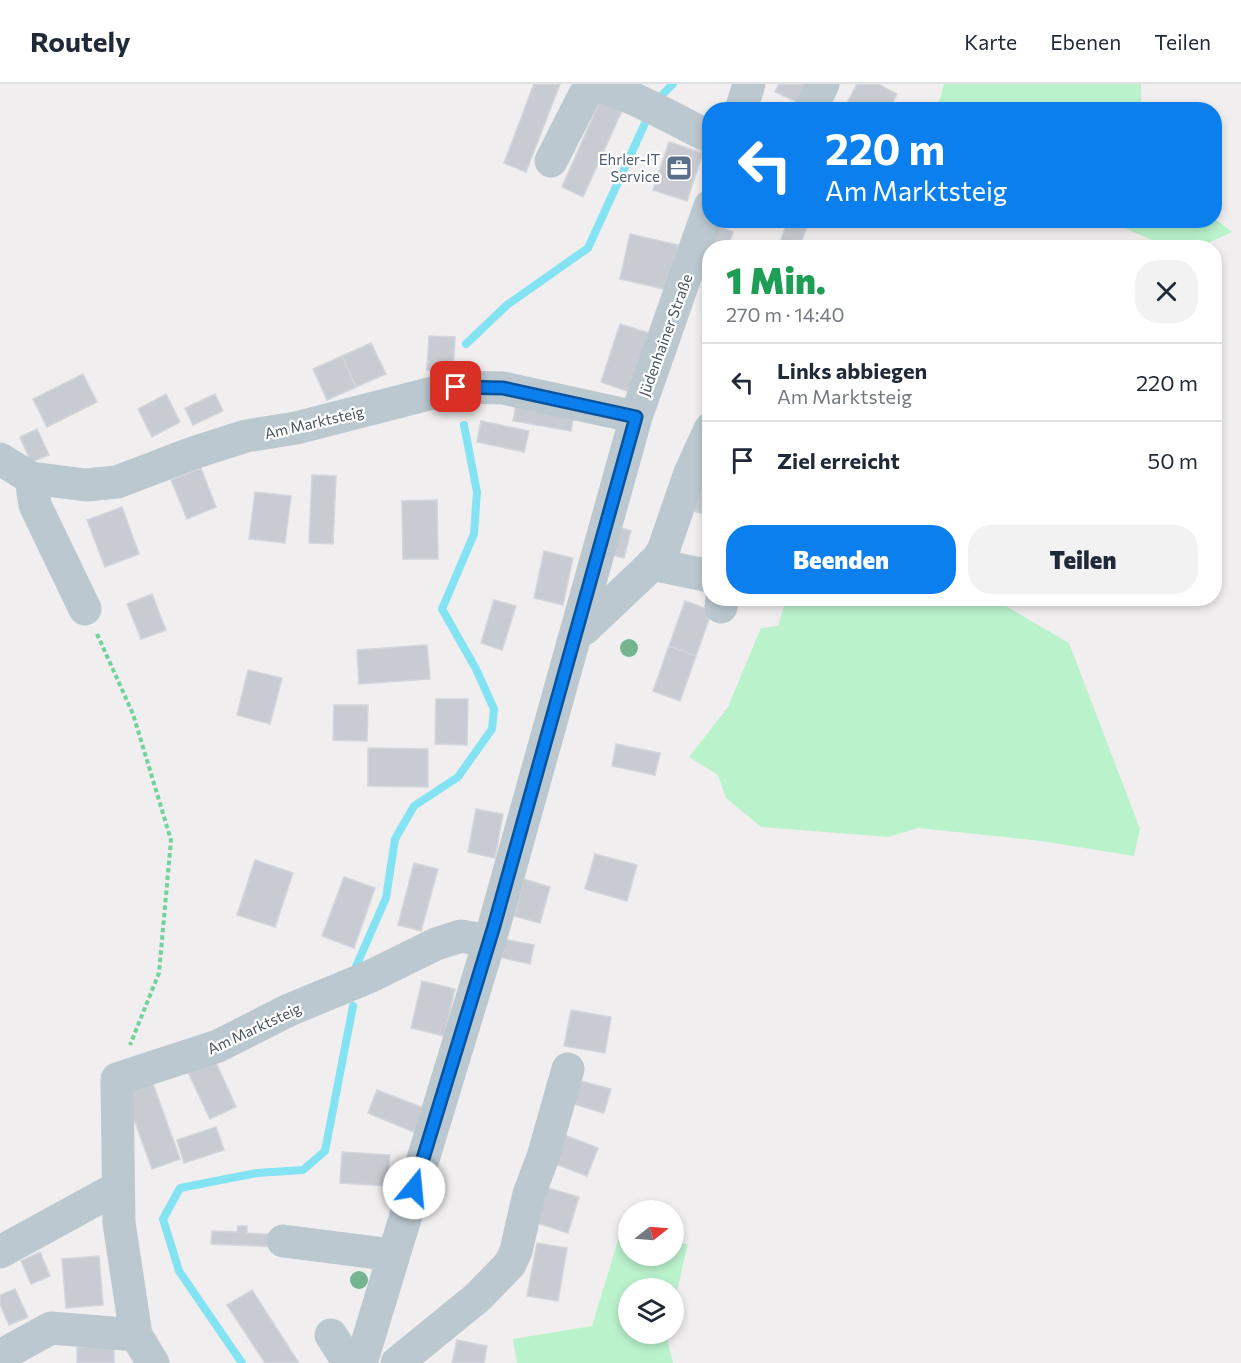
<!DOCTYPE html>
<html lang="de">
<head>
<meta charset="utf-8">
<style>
	body { margin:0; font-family:Commissioner,sans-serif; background:#f2f2f3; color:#1f2937; height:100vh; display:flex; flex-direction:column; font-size:22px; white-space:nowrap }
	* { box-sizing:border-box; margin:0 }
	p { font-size:20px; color:#747a83 }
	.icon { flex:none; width:33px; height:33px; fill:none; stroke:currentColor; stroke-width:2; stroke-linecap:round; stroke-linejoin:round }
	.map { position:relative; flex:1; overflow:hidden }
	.drawer { position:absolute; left:702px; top:156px; width:520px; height:366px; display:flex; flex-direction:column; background:#fff; border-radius:24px; box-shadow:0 3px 9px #0003 }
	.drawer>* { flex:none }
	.hud { position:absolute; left:702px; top:18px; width:520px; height:126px; border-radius:24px; box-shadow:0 3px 9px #0003; background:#0c7fee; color:#fff; overflow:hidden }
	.needle { width:39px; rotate:73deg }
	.controls { position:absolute; left:618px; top:1116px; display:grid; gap:12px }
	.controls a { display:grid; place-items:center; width:66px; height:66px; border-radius:50%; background:#fff; box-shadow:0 3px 9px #0003; font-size:30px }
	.pin { position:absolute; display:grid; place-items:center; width:51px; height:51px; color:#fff; margin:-26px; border-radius:12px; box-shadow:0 3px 9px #0006 }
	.me { position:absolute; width:66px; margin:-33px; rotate:17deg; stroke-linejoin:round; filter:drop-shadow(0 0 4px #0008) }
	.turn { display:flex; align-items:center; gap:21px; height:126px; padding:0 24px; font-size:27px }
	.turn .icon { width:78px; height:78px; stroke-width:2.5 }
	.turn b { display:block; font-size:42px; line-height:51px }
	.round { display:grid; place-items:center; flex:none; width:63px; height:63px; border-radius:24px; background:#f2f2f3 }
	.overview { display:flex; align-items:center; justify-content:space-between; height:102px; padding:0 24px }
	h1 { font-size:36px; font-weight:800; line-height:45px; color:#1e9e55 }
	.cta { display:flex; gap:12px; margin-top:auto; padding:12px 24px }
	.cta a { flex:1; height:69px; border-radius:24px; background:#0c7fee; color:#fff; font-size:24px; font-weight:800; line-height:69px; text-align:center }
	.cta a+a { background:#f2f2f3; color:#1f2937 }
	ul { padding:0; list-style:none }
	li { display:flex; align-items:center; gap:18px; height:78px; padding:0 24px; border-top:2px solid #e0e1e3 }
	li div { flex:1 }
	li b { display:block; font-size:22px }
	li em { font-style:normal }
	header { display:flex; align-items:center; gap:36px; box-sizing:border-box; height:84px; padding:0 30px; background:#fff; border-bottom:2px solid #e0e1e3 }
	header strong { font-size:28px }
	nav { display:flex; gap:33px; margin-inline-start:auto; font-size:21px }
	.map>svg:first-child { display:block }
</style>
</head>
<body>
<header>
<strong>Routely</strong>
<nav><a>Karte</a><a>Ebenen</a><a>Teilen</a></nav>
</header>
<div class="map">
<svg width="1241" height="1279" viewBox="0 0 1241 1279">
	<rect width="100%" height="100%" fill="#f1eeef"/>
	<path fill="#baf2cc" d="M944,0H1141V25H937Z
		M1215,135L1232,148L1199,163H1168L1108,137Z
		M783,515H994L1069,559L1140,745L1134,772L1041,757L918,744L888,753L761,743L726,714L718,691L689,673L728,623L761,544L778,542L785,519Z
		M619,1153H628V1172H674V1158L688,1160L674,1219V1204H628V1250H666L673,1279H517L513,1255L592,1242Z"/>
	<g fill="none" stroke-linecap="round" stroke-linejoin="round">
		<path stroke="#84e3f2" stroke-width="8" d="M657,16L673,0
			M466,260L507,221L588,164L646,37
			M354,887L386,814L395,755L414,722L458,693L492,645L494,625L476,585L442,525L474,450L477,408L464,341
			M242,1279L179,1187L163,1135L180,1104L257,1089L303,1086L325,1067L353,922"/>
	</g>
	<path fill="#c8ccd2" stroke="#d2d5db" stroke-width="1.5" d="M534,0H560L526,88L504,79Z
		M779,0H813L803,21L775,8Z
		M857,0H878L897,10L889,26H863L848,17Z
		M603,10L625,20L583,113L562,103Z
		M669,58L703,69L687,117L653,106Z
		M788,136L808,140L799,164H778Z
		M717,142L733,148L728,164L711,159Z
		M630,150L678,161L668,206L620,195Z
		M620,240L652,250L633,309L601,298Z
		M429,252L455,253L453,287L427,286Z
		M371,259L386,290L356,303L342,272Z
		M342,272L356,303L327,316L313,285Z
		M83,290L97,318L47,343L33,315Z
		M166,310L180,338L152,353L138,325Z
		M215,310L223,327L193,341L185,324Z
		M517,315L575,325L571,347L513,337Z
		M481,337L529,347L524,368L477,358Z
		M37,345L49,371L31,378L20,353Z
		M201,384L216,423L187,435L171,396Z
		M312,391L336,392L333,460L309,459Z
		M700,406L710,409V432L694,427Z
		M255,408L291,412L285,459L249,455Z
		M437,416L438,475H403L402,417Z
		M122,423L139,470L105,483L87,436Z
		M612,441L631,447L624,474L604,469Z
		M544,467L573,474L563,521L534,514Z
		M152,510L166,546L141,555L127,520Z
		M494,516L516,522L502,566L481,559Z
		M685,517L712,527L696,572L669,562Z
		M427,561L430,595L359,600L357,566Z
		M669,562L696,572L680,617L653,607Z
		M248,586L282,594L270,640L237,631Z
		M436,615H468L467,661L435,660Z
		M334,621H368L367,657L333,656Z
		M616,660L660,669L655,691L612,682Z
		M368,664L428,665V703L368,702Z
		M476,725L503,730L495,774L468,768Z
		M595,770L637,781L627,817L585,805Z
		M255,776L293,789L275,843L237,831Z
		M414,779L438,785L421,847L398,841Z
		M344,793L375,804L354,864L322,852Z
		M524,795L550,803L540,839L514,832Z
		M503,855L534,861L530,880L499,873Z
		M422,897L455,905L444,952L411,944Z
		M571,926L611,933L605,969L564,962Z
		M213,972L236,1023L210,1035L186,984Z
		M151,994L180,1075L152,1085L123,1005Z
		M570,994L611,1005L604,1029L564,1017Z
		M377,1006L431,1027L421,1051L368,1029Z
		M216,1043L224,1066L184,1079L177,1056Z
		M559,1049L598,1064L587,1092L548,1077Z
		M342,1068L390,1071L387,1102L340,1099Z
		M538,1101L579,1113L568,1149L528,1136Z
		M238,1142H247V1149L283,1151V1163L211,1160L212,1147L237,1148Z
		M537,1159L567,1164L558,1217L527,1212Z
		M40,1168L50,1192L31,1200L21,1177Z
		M99,1172L103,1221L66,1224L62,1175Z
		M15,1205L28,1233L9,1241L0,1220V1211Z
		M252,1206L299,1279H265L227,1221Z
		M457,1256L487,1262L484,1279H452Z
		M77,1263L114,1264V1279H77Z"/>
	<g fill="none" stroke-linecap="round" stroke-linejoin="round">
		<path stroke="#6fd39b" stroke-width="4" stroke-dasharray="4.5 3" stroke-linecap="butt" d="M97,550L133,630L171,756L159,889L130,961"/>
		<path stroke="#bbc8cf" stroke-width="33" d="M741,26L749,0
			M810,26L823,0
			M551,77L584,12C588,7 592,3 599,3C617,3 689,43 710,53
			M0,375L31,394L86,401L117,398L193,369L246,352L296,344L456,303L503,304L636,333
			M31,394L35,421L85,525
			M652,480L710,492
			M721,523L722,514
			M576,548L584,545L656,477L663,467L690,389L710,345
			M283,1157L393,1171
			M0,1168L117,1104
			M331,1251L343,1270L362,1274
			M0,1272L51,1244L136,1251
			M153,1279L136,1251L119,1139L117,995L218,962L289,926L369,893L436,860L461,852L489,857
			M361,1279L494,842L636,333L710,122
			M397,1279L478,1213L510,1180L516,1167L529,1110L543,1073L568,985"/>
	</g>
	<g fill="#75b490">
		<circle cx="629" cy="564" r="9"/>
		<circle cx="359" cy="1196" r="9"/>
	</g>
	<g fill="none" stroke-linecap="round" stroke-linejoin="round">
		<defs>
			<path id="route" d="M414,1104L494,842L636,333L503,304L456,303"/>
		</defs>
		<use href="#route" stroke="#08539b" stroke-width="15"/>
		<use href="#route" stroke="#0c7fee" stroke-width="10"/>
	</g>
	<defs>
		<symbol id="office-square" viewBox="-11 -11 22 22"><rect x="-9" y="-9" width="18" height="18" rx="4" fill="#5c6f8a" stroke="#fff"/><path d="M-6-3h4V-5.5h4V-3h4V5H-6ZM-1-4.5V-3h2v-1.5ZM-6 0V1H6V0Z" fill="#fff"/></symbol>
	</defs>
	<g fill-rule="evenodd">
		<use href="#office-square" x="664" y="69" width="30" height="30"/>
	</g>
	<g text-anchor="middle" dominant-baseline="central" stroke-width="4.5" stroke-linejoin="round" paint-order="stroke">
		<g font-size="15" fill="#4e5e75" stroke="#fff" text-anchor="end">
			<text x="660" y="75">Ehrler-IT<tspan x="660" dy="17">Service</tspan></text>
		</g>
		<g font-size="15" fill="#45545e" stroke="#fff">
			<text transform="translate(665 251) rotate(-70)">Jüdenhainer Straße</text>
			<text transform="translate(314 338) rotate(-13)">Am Marktsteig</text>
			<text transform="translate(254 944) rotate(-25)">Am Marktsteig</text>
		</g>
	</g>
</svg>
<div class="controls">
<a><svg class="needle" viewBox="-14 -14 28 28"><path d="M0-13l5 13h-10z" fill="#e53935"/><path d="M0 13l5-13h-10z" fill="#747a83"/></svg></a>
<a><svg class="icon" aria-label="layers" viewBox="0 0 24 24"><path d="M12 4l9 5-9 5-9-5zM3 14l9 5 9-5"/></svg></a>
</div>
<div class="pin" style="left:456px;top:303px;background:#d93025"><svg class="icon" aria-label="arrive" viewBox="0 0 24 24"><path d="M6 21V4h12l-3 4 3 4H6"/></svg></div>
<svg class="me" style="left:414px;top:1104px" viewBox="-20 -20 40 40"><circle r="19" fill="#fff"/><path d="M0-13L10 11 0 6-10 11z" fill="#0c7fee"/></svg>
<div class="hud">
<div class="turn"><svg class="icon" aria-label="left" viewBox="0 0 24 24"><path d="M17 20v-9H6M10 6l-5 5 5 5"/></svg><div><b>220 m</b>Am Marktsteig</div></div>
</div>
<section class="drawer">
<div class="overview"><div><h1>1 Min.</h1><p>270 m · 14:40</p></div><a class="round"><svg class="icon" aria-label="close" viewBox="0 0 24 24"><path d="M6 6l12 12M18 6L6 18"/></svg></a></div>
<ul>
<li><svg class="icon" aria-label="left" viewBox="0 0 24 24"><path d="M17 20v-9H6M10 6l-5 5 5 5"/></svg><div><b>Links abbiegen</b><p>Am Marktsteig</p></div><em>220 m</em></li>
<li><svg class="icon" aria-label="arrive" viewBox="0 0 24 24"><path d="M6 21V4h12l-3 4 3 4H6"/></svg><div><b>Ziel erreicht</b></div><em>50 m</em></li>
</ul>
<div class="cta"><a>Beenden</a><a>Teilen</a></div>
</section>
</div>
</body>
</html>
